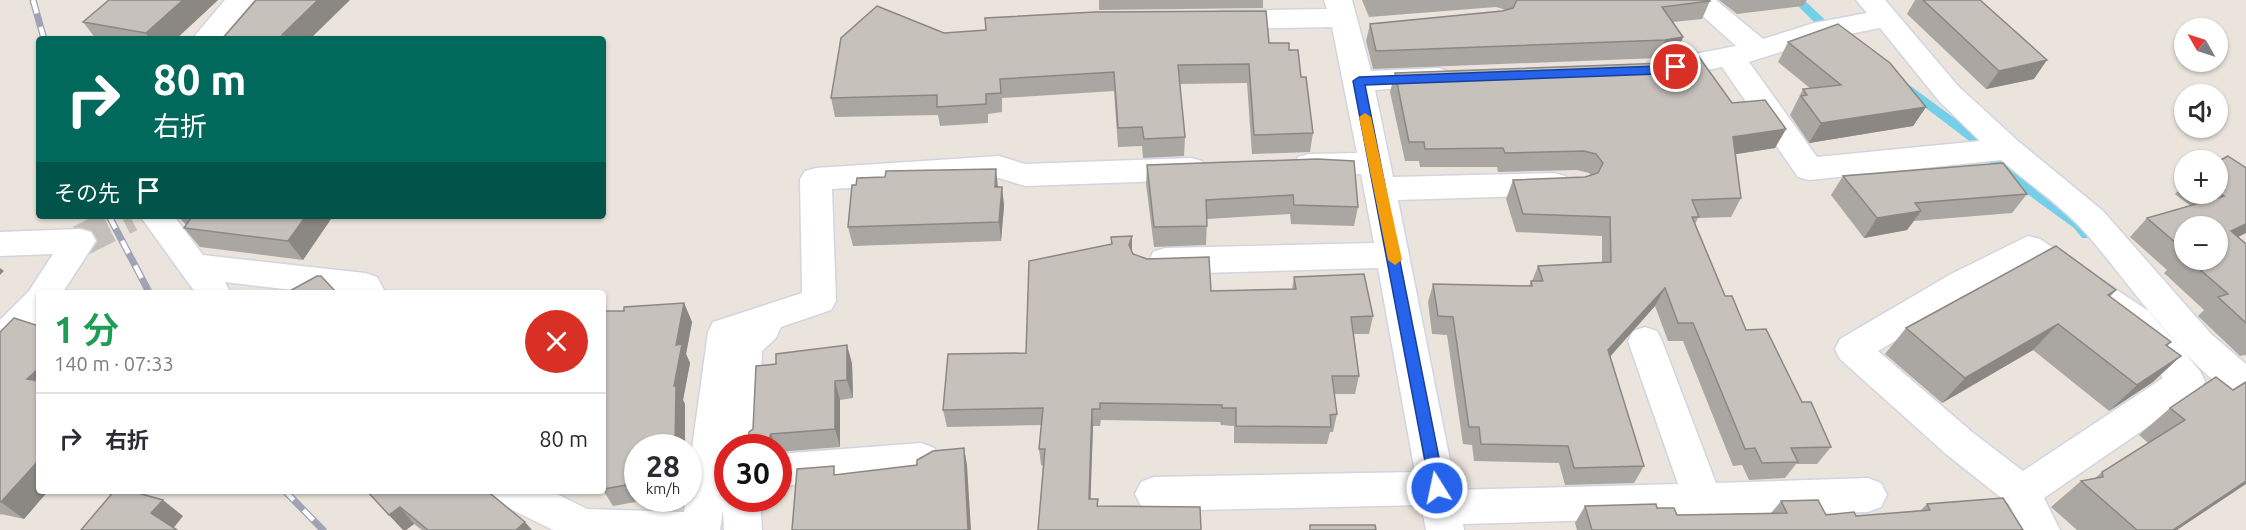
<!DOCTYPE html>
<html lang="ja">
<head>
<meta charset="utf-8">
<style>
	body { margin:0; font-family:Ubuntu,"Noto Sans JP",sans-serif; background:#f2f2f3; color:#2b2b33; height:100vh; display:flex; flex-direction:column; font-size:22px; white-space:nowrap }
	* { box-sizing:border-box; margin:0 }
	p { font-size:20px; color:#7c7c81 }
	.icon { flex:none; width:33px; height:33px; fill:none; stroke:currentColor; stroke-width:2; stroke-linecap:round; stroke-linejoin:round }
	.map { position:relative; flex:1; overflow:hidden }
	.drawer { position:absolute; left:36px; top:290px; width:570px; height:204px; display:flex; flex-direction:column; background:#fff; border-radius:6px; box-shadow:0 2px 4px #0004 }
	.drawer>* { flex:none }
	.hud { position:absolute; left:36px; top:36px; width:570px; height:183px; border-radius:6px; box-shadow:0 2px 4px #0004; background:#00695c; color:#fff; overflow:hidden }
	.needle { width:39px; rotate:309deg }
	.fabs { position:absolute; left:2174px; top:18px; display:grid; gap:12px }
	.fabs a { display:grid; place-items:center; width:54px; height:54px; border-radius:50%; background:#fff; box-shadow:0 2px 4px #0004; font-size:30px }
	.speed { position:absolute; left:624px; top:434px; display:flex; gap:12px; font-size:30px; font-weight:700; text-align:center }
	.speed>* { display:grid; place-content:center; width:78px; height:78px; border-radius:50%; background:#fff; box-shadow:0 2px 4px #0004; line-height:1 }
	.speed small { font-size:15px; font-weight:400 }
	.speed .limit { border:9px solid #d22; background:#fff; color:#111 }
	.pin { position:absolute; display:grid; place-items:center; width:51px; height:51px; color:#fff; margin:-26px; border:3px solid #fff; border-radius:50%; box-shadow:0 2px 6px #0007 }
	.me { position:absolute; width:66px; margin:-33px; rotate:350deg; stroke-linejoin:round; filter:drop-shadow(0 0 4px #0008) }
	.turn { display:flex; align-items:center; gap:21px; height:126px; padding:0 18px; font-size:27px }
	.turn .icon { width:78px; height:78px; stroke-width:2.5 }
	.turn b { display:block; font-size:42px; line-height:51px }
	.then { display:flex; align-items:center; height:57px; padding:0 18px; background:#0003; gap:12px; font-size:22px }
	.round { display:grid; place-items:center; flex:none; width:63px; height:63px; border-radius:32px; background:#f2f2f3 }
	.summary { display:flex; align-items:center; justify-content:space-between; height:102px; padding:0 18px }
	h1 { font-size:36px; font-weight:600; line-height:45px; color:#1e9e55 }
	ul { padding:0; list-style:none }
	li { display:flex; align-items:center; gap:18px; height:90px; padding:0 18px; border-top:2px solid #e1e1e2 }
	li div { flex:1 }
	li b { display:block; font-size:22px }
	li em { font-style:normal }
	.map>svg:first-child { display:block }
</style>
</head>
<body>
<div class="map">
<svg width="2246" height="530" viewBox="0 0 2246 530">
	<rect width="100%" height="100%" fill="#ebe4dc"/>
	<g fill="none" stroke-linecap="round" stroke-linejoin="round">
		<path fill="#74cfe8" fill-rule="evenodd" d="M1792,0H1804L1837,31V37H1829Z
			M1897,76L1976,134L2012,171L2084,222L2094,234L2092,238H2082L2074,228L2004,177L1968,140L1893,83L1891,80L1893,77Z"/>
		<path stroke="#c4bfb8" stroke-width="32" stroke-dasharray="32 16" stroke-linecap="butt" d="M80,241L130,216"/>
		<defs>
			<path id="minor" d="M225,0H254L221,39H192Z
				M1324,0H1352L1371,71L1438,68L1448,71L1452,78L1448,85L1375,90L1393,177L1554,173L1565,176L1570,184L1565,192L1554,195L1398,200L1456,490L1678,484L1628,341L1633,331L1645,327L1657,331L1662,341L1716,483L1868,478L1881,483L1887,495L1881,507L1868,512L1463,524L1464,530H1426L1421,505L1154,511L1141,506L1135,494L1141,482L1154,477L1415,472L1378,268L1165,274L1153,270L1149,261L1153,252L1165,248L1374,243L1361,174L1309,176L1298,173L1294,165L1298,157L1309,154L1357,153L1332,27L1222,29L1212,26L1208,20L1212,14L1222,11L1327,9Z
				M1685,0H1716L1763,39L1814,23L1867,13L1856,0H1885L1959,87L2018,141L2103,211L2211,334L2246,364V400C2194,382 2122,272 2082,229C2058,203 2027,183 2001,160L1809,180L1798,177L1722,67L1657,80L1647,77L1643,70L1647,63L1736,46ZM1880,28L1939,101L1980,141L1817,157L1749,62L1819,40Z
				M999,156L1025,164L1191,158L1202,161L1206,169L1202,177L1191,180L1025,186L999,178L832,189L836,301L831,310L781,327L776,338L762,351L758,447H728L725,492L728,486V498H760L762,530H724L723,510L720,530H553L496,502L490,490H549L587,509L684,512L686,498H688V478L708,332L713,322L802,293L800,179L805,171L816,168Z
				M140,216H174L203,255L365,273L377,277L385,292H310L225,282L230,292H195Z
				M80,229L91,232L96,241L63,292H39V324L12,353L0,357V320L29,291L53,254L0,256V232Z
				M2028,236L2040,239L2150,312L2200,371L2205,381L2200,391L2044,498L2060,530H2021L2009,504L1946,454L1840,359L1835,349L1840,339L1951,274ZM2027,264L2126,332L2163,378L2023,471L1972,432L1878,351Z
				M921,443L934,448L940,459L934,470L921,475L778,486V454Z"/>
		</defs>
		<use href="#minor" stroke="#d1d5e1" stroke-width="3"/>
		<use href="#minor" fill="#fff" fill-rule="evenodd"/>
		<defs>
			<path id="rail" d="M33,0L44,39
				M109,216L149,292
				M284,490L323,530"/>
		</defs>
		<use href="#rail" stroke="#9fa3b3" stroke-width="7"/>
		<use href="#rail" stroke="#fff" stroke-width="4.5" stroke-dasharray="14" stroke-linecap="butt"/>
	</g>
	<path fill="#aaa6a1" fill-rule="evenodd" d="M109,0H218L176,39H96L83,22Z
		M1099,0H1263V8L1099,10Z
		M1362,0H1709L1710,1L1702,19L1673,22L1683,37L1676,55L1658,58L1373,69L1366,41L1370,24L1502,11L1506,10L1496,7L1369,17Z
		M1719,0H1807L1803,6L1737,14Z
		M1915,0H1980L2034,79L1986,89L1907,14Z
		M944,33L1269,43L1289,50L1301,77L1313,133L1310,152L1252,154L1247,83L1180,84L1185,137L1184,156L1143,158L1142,146L1118,147L1114,91L1002,98V112L988,114V123L940,126L938,115L835,117L831,98Z
		M1788,42L1926,107L1913,126L1809,143L1790,115L1803,89H1811L1778,62Z
		M1395,73L1732,103L1786,129L1775,148L1736,154L1741,198L1731,217L1698,218L1695,224L1725,296L1746,330L1802,402L1831,447L1817,464H1796L1785,478L1749,480L1742,465L1733,466L1683,341H1668L1655,306L1610,356L1644,466L1634,483L1565,485L1559,463L1474,461L1472,445L1463,444L1447,335L1432,334L1428,302L1433,284L1529,286L1531,281H1532L1538,266L1602,263V236L1516,232L1506,199L1513,180L1585,177L1591,176L1589,173L1577,170L1498,172L1497,167H1420L1419,161H1405L1390,92Z
		M2217,162L2238,237L2246,244V355L2240,356L2198,316L2204,310L2164,273L2167,270L2130,237L2147,218L2191,206L2175,194L2184,185V194H2217ZM2184,226L2217,260H2184Z
		M1147,165L1358,207L1354,226L1291,224L1290,214L1207,219L1206,245L1154,247L1146,184Z
		M1843,176L2027,194L2012,213L1914,221L1907,230L1864,238L1831,195Z
		M998,187H1002L1004,206L1001,241L853,246L848,227Z
		M178,216H333L303,260L200,247L184,228L186,225Z
		M1132,236V251L1133,254L1211,291L1292,289L1294,277L1373,316L1369,334H1354L1359,376L1355,394H1334L1337,414L1333,432H1330L1327,444L1234,443V426L1221,425L1220,422L1101,420L1100,426H1093L1090,499H1098V506L1038,530L1043,466L1041,465L1039,449L1041,425L947,427L943,410L1026,353L1111,244V237Z
		M2116,290L2110,297L2171,342L2167,346L2153,382L2109,411L2033,350L1942,403L1885,354L1906,328Z
		M684,303L692,322L686,354L690,363L683,400L685,404L638,447V498H658L613,506L603,490V311H624Z
		M0,332L39,490H49L24,519L1,514L0,515Z
		M852,363L853,398L840,400V447L778,452V447H750L748,442Z
		M2216,377L2177,530H2077L2051,507L2081,481L2094,479L2102,472L2148,443L2139,435L2170,408Z
		M366,490L532,530H422L414,524L406,530H403Z
		M1781,501L1826,515L1856,516L1920,511L1927,504L2023,530H1577L1575,523L1585,506L1657,508L1677,515L1771,513Z"/>
	<path fill="#8b8783" d="M183,0H218L176,39H150L146,33Z
		M318,0H350L310,39L282,35Z
		M1683,37L1676,55L1658,58L1665,40Z
		M2047,60L2034,79L1986,89L1999,71Z
		M1926,107L1913,126L1809,143L1821,123Z
		M1786,129L1775,148L1724,156L1733,137Z
		M996,169L998,188L995,187Z
		M1002,187L1004,206L1001,241L999,222Z
		M1921,211L1907,230L1864,238L1877,218Z
		M306,216H333L303,260L288,241Z
		M2246,224V233L2217,248L2231,231Z
		M1132,236V254L1129,245Z
		M0,268L4,271L0,275Z
		M1665,288L1655,306L1600,368L1608,350Z
		M684,303L692,322L686,354L690,363L683,400L685,404V447H675L674,386L676,345Z
		M2058,324L2033,350L1942,403L1965,378Z
		M847,345L852,363L853,398L847,380Z
		M2181,356L2153,382L2109,411L2137,385Z
		M39,368V389L27,379Z
		M835,381L840,400V447L835,429Z
		M1092,409L1093,426L1090,515L1089,499Z
		M771,434L776,447H772L769,439Z
		M964,448L967,465L971,530H968Z
		M39,460V490H49L24,519L1,502Z
		M2246,481V484L2177,530H2173Z
		M163,500L183,516L172,530L151,513Z
		M400,507L414,524L406,530H403L389,515Z
		M525,522L532,530H516Z"/>
	<path fill="#c6c1bb" stroke="#8b8783" stroke-width="1.5" d="M109,0H183L146,33L83,22Z
		M256,0H318L282,35L333,39H222Z
		M1517,0H1709L1710,1L1662,7L1683,37L1665,40L1376,51L1370,24L1502,11L1513,8Z
		M1923,0H1980L2047,60L1999,71Z
		M877,6L944,33L986,30L985,18L1095,12L1266,11L1269,43H1289V50H1298L1301,77H1306L1313,133L1254,135L1249,64L1178,65L1185,137L1144,139L1142,127L1118,128L1114,72L1000,79L1001,93L986,94V104L937,107V95L831,98L841,38Z
		M1838,24L1890,63L1926,107L1821,123L1801,96L1807,95L1803,89L1841,85L1788,42Z
		M1699,57L1732,103L1765,100L1786,129L1733,137L1741,198L1692,200L1699,217H1692L1725,296H1732L1746,330L1766,329L1802,402H1811L1831,447L1791,448L1798,462L1762,463L1755,448L1745,449L1693,323H1678L1665,288L1608,350L1644,466L1574,468L1568,446L1481,444L1479,427H1469L1453,317L1438,316L1433,284L1532,286L1531,281H1543L1538,266L1611,262L1610,217L1523,214L1513,180L1585,177L1598,173L1603,163L1596,154L1584,151L1505,153L1503,148L1425,149L1424,142H1409L1395,73L1666,63Z
		M2228,156L2246,168V224L2231,231L2246,244V323L2218,297L2228,294L2189,260H2217V226H2184V250L2147,218L2224,196L2217,192V162Z
		M1317,159L1354,161L1358,207L1294,205L1293,195L1206,200L1207,226L1154,227L1147,165Z
		M2003,163L2027,194L1915,203L1921,211L1877,218L1843,176Z
		M996,169L995,187H1002L999,222L848,227L852,185H856L857,178L885,177L886,171Z
		M180,216H306L288,241L184,228L191,218Z
		M1132,236L1129,245L1133,254L1147,259L1209,257L1211,291L1296,289L1294,277L1364,274L1373,316L1351,317L1359,376H1332L1337,414L1330,415L1331,427L1236,426V408H1222V405L1100,403V409H1092L1089,499H1098L1097,506L1200,507L1201,530H1038L1045,449H1039L1043,408L943,410L948,354L1026,353L1029,261L1112,244L1111,237Z
		M2056,246L2116,290L2108,295L2171,342L2166,345L2181,356L2137,385L2058,324L1965,378L1906,328Z
		M317,276H321L336,292H288Z
		M684,303L676,345L682,344L674,386H676L675,447H638V483L603,489L604,450H603V311H624V307Z
		M14,318L39,326V368L27,379L39,381V460L1,502H0V332Z
		M847,345V380L835,381V429L771,434L769,439L748,442L749,432L753,429L756,366L776,364V354Z
		M2216,377L2233,390L2246,382V481L2173,530H2137L2081,481L2103,477L2102,472L2185,420L2170,408Z
		M964,448L968,530H792L797,469L834,466V475L917,465V460L933,451Z
		M115,490H127L163,500L151,513L177,530H81Z
		M366,490H486L525,522L516,530H428L400,507L389,515Z
		M2003,498L2023,530H1592L1585,506L1656,504L1657,508H1674L1677,515L1787,513L1781,501L1818,500L1826,515L1854,512L1856,516L1930,510L1927,504Z
		M1310,525H1375L1376,530H1310Z"/>
	<path fill="#2563eb" stroke="#184099" stroke-width="1.5" d="M1676,63L1682,67L1680,70L1658,74L1365,85L1445,488L1442,493H1431L1353,81L1359,77L1658,66Z"/>
	<path fill="#f59e0b" d="M1365,113L1371,117L1402,260L1395,265L1388,260L1359,117Z"/>
</svg>
<div class="fabs">
<a><svg class="needle" viewBox="-14 -14 28 28"><path d="M0-13l5 13h-10z" fill="#e53935"/><path d="M0 13l5-13h-10z" fill="#7c7c81"/></svg></a>
<a><svg class="icon" aria-label="sound" viewBox="0 0 24 24"><path d="M4 9h4l5-4v14l-5-4H4zM17 9q2 3 0 6"/></svg></a>
<a>+</a>
<a>−</a>
</div>
<div class="speed"><div>28<small>km/h</small></div><div class="limit">30</div></div>
<div class="pin" style="left:1676px;top:67px;background:#d93025"><svg class="icon" aria-label="arrive" viewBox="0 0 24 24"><path d="M6 21V4h12l-3 4 3 4H6"/></svg></div>
<svg class="me" style="left:1437px;top:488px" viewBox="-20 -20 40 40"><circle r="17" fill="#2563eb" stroke="#fff" stroke-width="3"/><path d="M0-11L8 9 0 5-8 9z" fill="#fff"/></svg>
<div class="hud">
<div class="turn"><svg class="icon" aria-label="right" viewBox="0 0 24 24"><path d="M7 20v-9h11M14 6l5 5-5 5"/></svg><div><b>80 m</b>右折</div></div>
<div class="then">その先<svg class="icon" aria-label="arrive" viewBox="0 0 24 24"><path d="M6 21V4h12l-3 4 3 4H6"/></svg></div>
</div>
<section class="drawer">
<div class="summary"><div><h1>1 分</h1><p>140 m · 07:33</p></div><a class="round" style="background:#d93025;color:#fff"><svg class="icon" aria-label="close" viewBox="0 0 24 24"><path d="M6 6l12 12M18 6L6 18"/></svg></a></div>
<ul>
<li><svg class="icon" aria-label="right" viewBox="0 0 24 24"><path d="M7 20v-9h11M14 6l5 5-5 5"/></svg><div><b>右折</b></div><em>80 m</em></li>
</ul>
</section>
</div>
</body>
</html>
